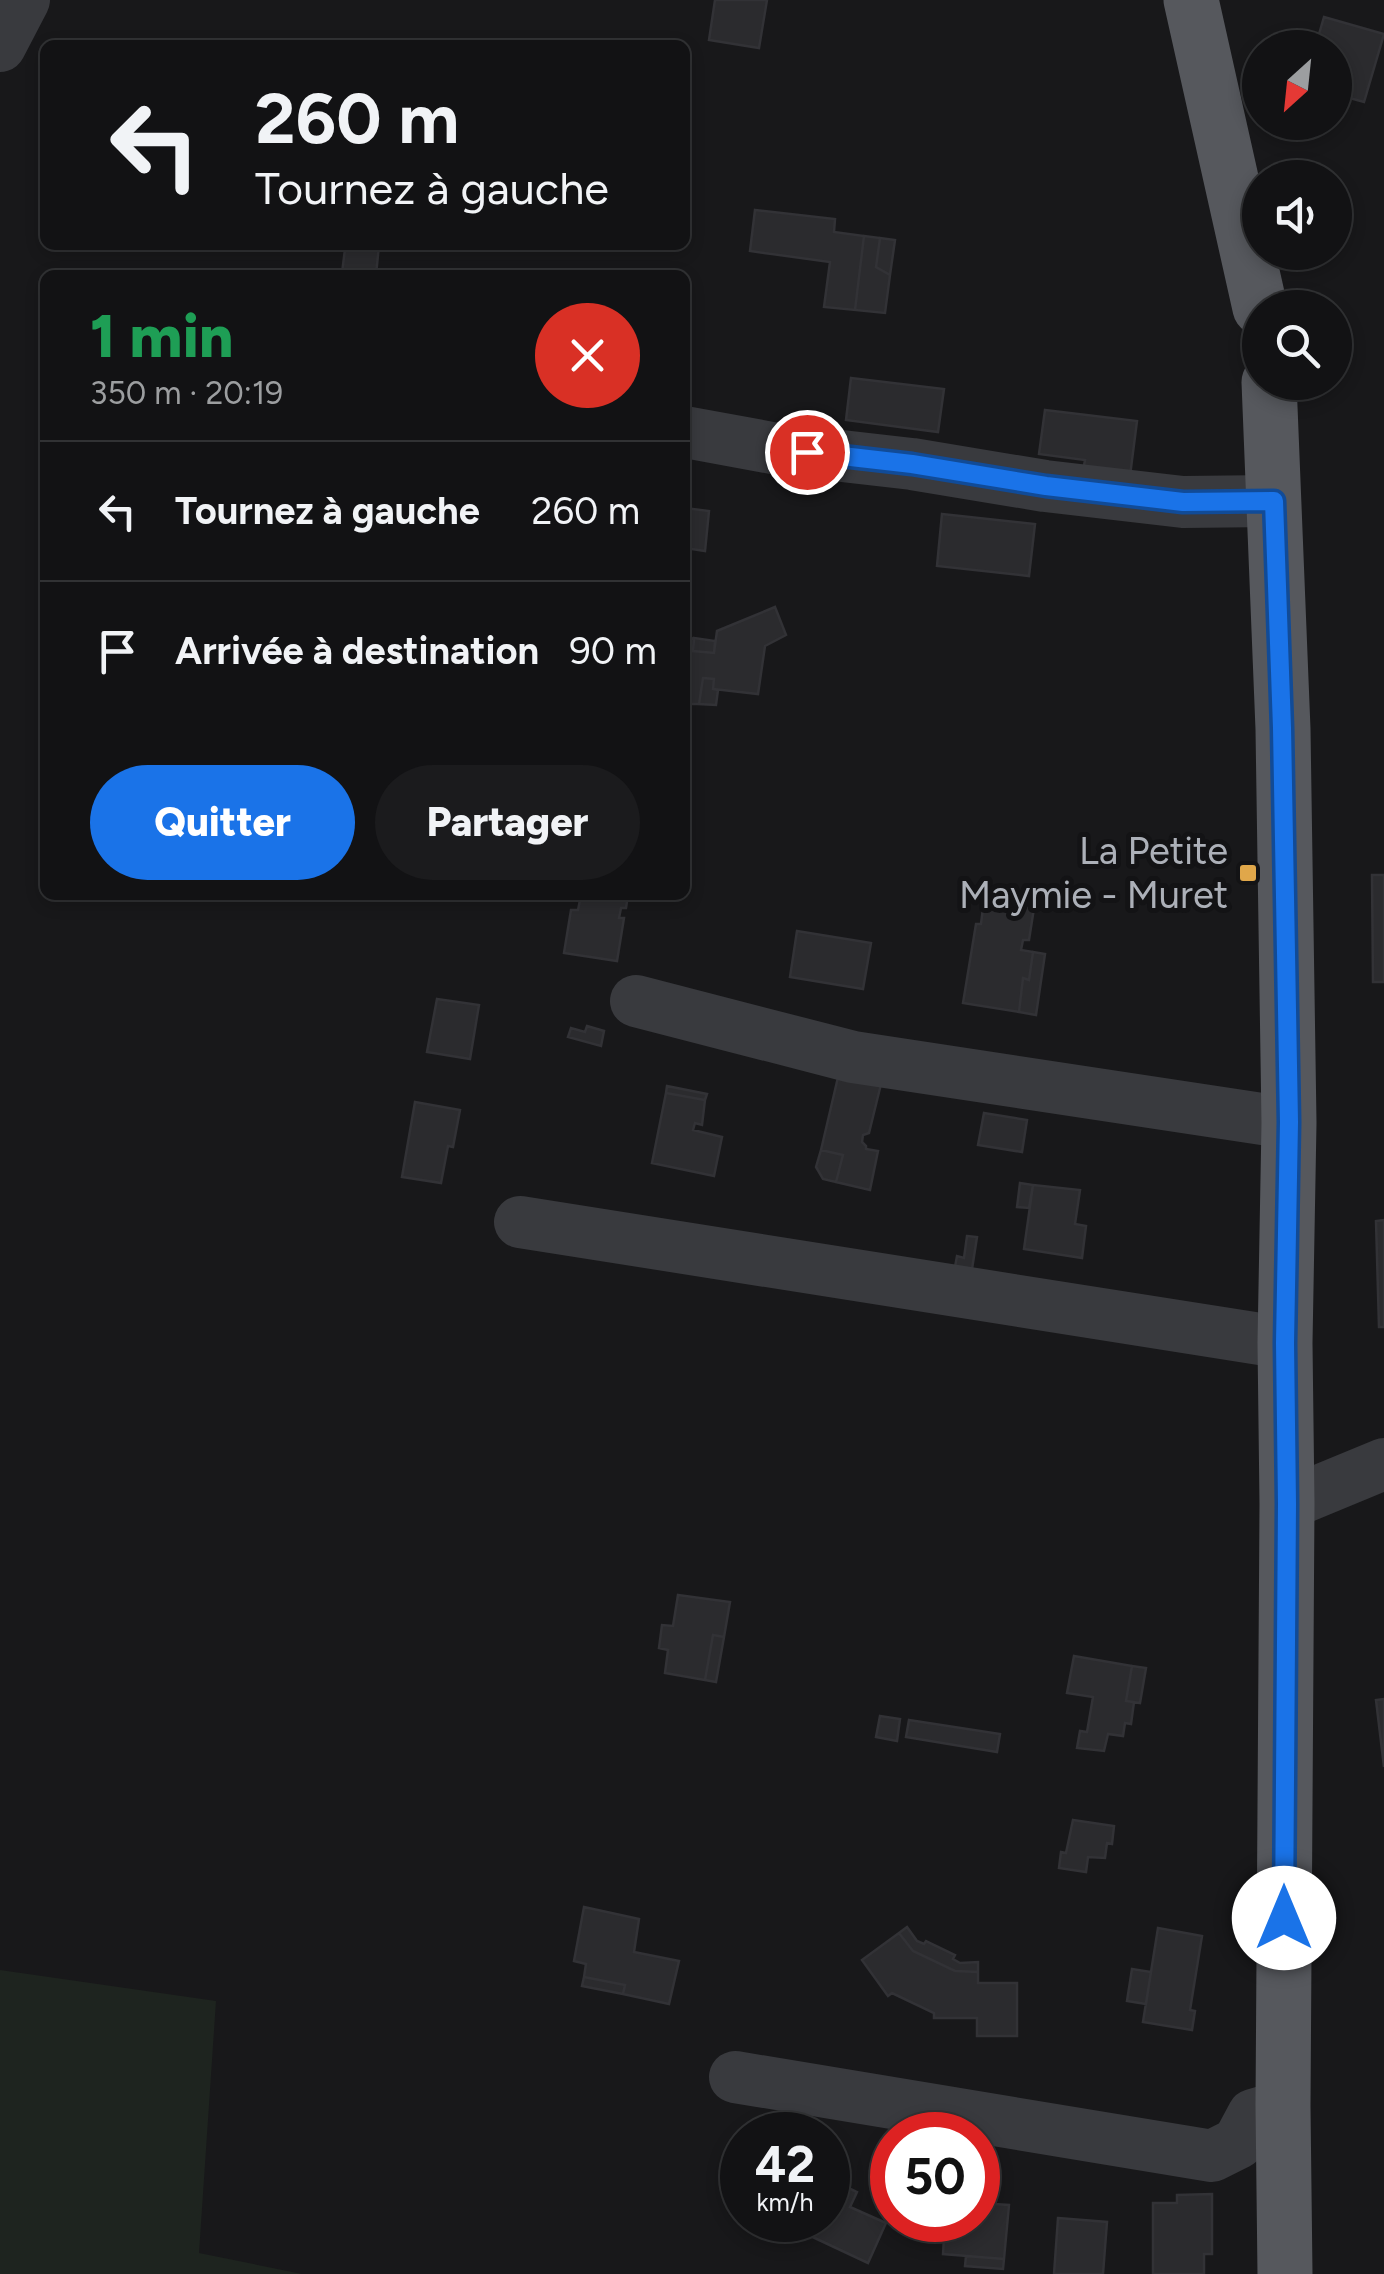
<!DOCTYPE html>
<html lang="fr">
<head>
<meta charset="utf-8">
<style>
	body { margin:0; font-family:Figtree,sans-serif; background:#1b1b1d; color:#f1f3f6; height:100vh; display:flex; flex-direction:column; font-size:38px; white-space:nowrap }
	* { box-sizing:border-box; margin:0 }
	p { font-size:32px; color:#9c9ea0 }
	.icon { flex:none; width:55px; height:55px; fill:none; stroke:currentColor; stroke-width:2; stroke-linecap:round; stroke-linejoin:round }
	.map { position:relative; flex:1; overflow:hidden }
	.drawer { position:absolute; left:40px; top:270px; width:650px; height:630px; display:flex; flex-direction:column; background:#121214; border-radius:15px; box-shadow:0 5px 15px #0003,0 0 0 2px #313234 }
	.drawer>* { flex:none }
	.top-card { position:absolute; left:40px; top:40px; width:650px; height:210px; border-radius:15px; box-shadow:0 5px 15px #0003,0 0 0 2px #313234; background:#121214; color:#f1f3f6; overflow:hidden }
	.needle { width:65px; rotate:207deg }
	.fabs { position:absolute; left:1242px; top:30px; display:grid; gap:20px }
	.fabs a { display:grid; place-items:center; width:110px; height:110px; border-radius:50%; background:#121214; box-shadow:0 5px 15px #0003,0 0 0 2px #313234; font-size:50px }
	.speed { position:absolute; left:720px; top:2112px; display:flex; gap:20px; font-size:50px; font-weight:700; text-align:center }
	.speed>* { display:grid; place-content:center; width:130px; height:130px; border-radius:50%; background:#121214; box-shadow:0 5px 15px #0003,0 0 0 2px #313234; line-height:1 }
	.speed small { font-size:25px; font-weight:400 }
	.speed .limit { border:15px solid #d22; background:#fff; color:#111 }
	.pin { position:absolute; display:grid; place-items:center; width:85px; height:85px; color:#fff; margin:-42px; border:5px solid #fff; border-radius:50%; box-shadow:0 2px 10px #0007 }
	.me { position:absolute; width:110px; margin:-55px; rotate:0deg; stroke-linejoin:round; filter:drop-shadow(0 0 8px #0008) }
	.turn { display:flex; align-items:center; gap:35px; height:210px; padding:0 50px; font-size:45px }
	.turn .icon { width:130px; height:130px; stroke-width:2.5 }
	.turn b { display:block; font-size:70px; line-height:85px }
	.round { display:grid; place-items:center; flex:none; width:105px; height:105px; border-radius:52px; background:#1b1b1d }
	.overview { display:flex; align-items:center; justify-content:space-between; height:170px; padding:0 50px }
	h1 { font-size:60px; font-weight:800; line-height:75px; color:#1e9e55 }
	.button { display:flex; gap:20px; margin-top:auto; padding:20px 50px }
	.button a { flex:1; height:115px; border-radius:60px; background:#1a73e8; color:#fff; font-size:40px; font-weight:800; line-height:115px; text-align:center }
	.button a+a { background:#1b1b1d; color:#f1f3f6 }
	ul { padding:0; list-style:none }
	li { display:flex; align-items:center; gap:30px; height:140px; padding:0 50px; border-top:2px solid #313234 }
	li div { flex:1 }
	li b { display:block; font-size:38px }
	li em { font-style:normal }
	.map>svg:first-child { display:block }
</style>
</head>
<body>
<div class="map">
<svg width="1384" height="2274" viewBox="0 0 1384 2274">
	<rect width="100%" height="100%" fill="#18181a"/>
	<path fill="#1e241f" d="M0,1970L216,2001L199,2253L302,2274H0Z"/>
	<path fill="#2b2b2e" stroke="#323236" stroke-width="2.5" d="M715,0H767L759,48L709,40Z
		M1324,17L1384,34L1364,102L1335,94V48H1315Z
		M755,210L835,219L834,232L864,236L855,310L824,307L830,262L750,251Z
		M864,236L880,238L876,267L890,275L885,313L855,310Z
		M880,238L895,240L890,275L876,267Z
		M328,245H379L376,275L342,273L345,249L327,248Z
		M851,378L944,389L938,432L846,420Z
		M1045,410L1137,421L1130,476L1083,471L1085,460L1039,454Z
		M685,508L709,511L705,551L685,548Z
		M942,514L1035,524L1029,576L937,566Z
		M775,607L786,635L765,646L758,694L713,689L714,679L703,678L699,704H686L685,633L694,640L693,651L714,653L717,631Z
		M694,638L715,641L714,653L693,651Z
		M703,678L714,679L713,689L718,690L716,705L699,704Z
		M1372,875H1384V982H1373Z
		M581,895H628L626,908H621L619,918H624L617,961L564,953L571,910H578Z
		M984,900L1034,908L1029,940H1023L1021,950L1033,952L1029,980L1023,978L1019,1012L963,1003L976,924H981Z
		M797,931L871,943L863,989L790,977Z
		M1033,952L1045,954L1036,1015L1019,1012L1023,978L1029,980Z
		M437,999L479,1005L470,1059L427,1052Z
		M587,1026L604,1031L601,1046L568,1037L571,1028L585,1032Z
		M839,1073L881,1084L869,1133L863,1135L862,1142L866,1146V1149L878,1151L870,1190L836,1182L843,1155L821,1150Z
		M667,1086L707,1094L705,1100L666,1093Z
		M666,1093L705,1100L702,1125L695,1123L693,1130L722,1137L714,1176L652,1163Z
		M415,1102L460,1110L453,1147L448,1146L441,1183L402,1177Z
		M984,1113L1027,1120L1022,1152L978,1145Z
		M821,1150L843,1155L836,1182L823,1179L816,1167Z
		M1020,1183L1033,1185L1029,1208L1017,1207Z
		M1033,1185L1080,1190L1075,1224L1086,1226L1082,1258L1024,1249Z
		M1384,1220V1327H1379L1376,1221Z
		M967,1236L977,1237L972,1269L955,1267L957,1256L964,1258Z
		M678,1595L730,1602L724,1637L713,1635L705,1680L665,1673L668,1650L659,1648L662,1625L673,1626Z
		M713,1635L724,1637L716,1682L705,1680Z
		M1074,1656L1132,1666L1126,1701L1134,1702L1131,1724L1125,1723L1123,1736L1108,1734L1104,1751L1077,1748L1080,1731L1087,1732L1093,1697L1067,1693Z
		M1132,1666L1146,1668L1140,1703L1126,1701Z
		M1384,1699V1767L1376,1700Z
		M880,1716L900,1719L897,1741L876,1737Z
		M909,1720L1000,1734L997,1752L906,1737Z
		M1073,1820L1114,1826L1112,1844L1107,1843L1105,1858L1088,1857L1086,1872L1059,1868L1061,1852L1066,1853Z
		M584,1907L639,1919L634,1952L679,1961L669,2004L623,1994L625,1985L584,1977L586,1964L574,1961Z
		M907,1927L917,1941L924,1944L926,1941L955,1955L953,1959L960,1963L978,1962V1972L955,1971L913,1951L899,1933Z
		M1158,1928L1202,1936L1190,2010L1195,2011L1192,2030L1143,2022Z
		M899,1933L913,1951L955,1971L978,1972V1983H1017V2036H977V2018H934V2013L892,1993L888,1996L862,1960Z
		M1132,1969L1151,1972L1146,2004L1127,2001Z
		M584,1977L625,1985L623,1994L582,1986Z
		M834,2181L857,2192L850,2207L886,2223L868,2263L787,2225L789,2220H828V2194Z
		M1212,2194V2254H1204V2274H1153V2203H1177V2195Z
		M978,2203L1009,2205L1004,2259L943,2254L945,2220H978Z
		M1058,2218L1107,2222L1103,2274H1054Z
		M966,2256L1004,2259L1003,2269L965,2266Z"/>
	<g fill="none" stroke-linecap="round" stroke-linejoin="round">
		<path stroke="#393a3e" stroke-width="52" d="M0,46L24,0
			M685,432L772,448L912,464L1045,486L1183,502L1274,501
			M636,1001L853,1057L1289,1123
			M520,1222L1285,1343
			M1287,1504L1384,1464
			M735,2077L1212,2156L1238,2143L1253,2115L1283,2106"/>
		<path stroke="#56585d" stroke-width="55" d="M1191,0L1260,308
			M1269,382L1283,729L1289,1123L1285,1343L1287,1504L1283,2106L1285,2274"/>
	</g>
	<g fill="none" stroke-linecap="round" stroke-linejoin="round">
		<defs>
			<path id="route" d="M807,452L912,464L1046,486L1183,502L1274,501L1282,728L1289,1122L1285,1343L1287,1504L1284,1918"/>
		</defs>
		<use href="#route" stroke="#114b97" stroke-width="25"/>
		<use href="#route" stroke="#1a73e8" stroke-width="18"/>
	</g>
	<rect fill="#e0a74a" stroke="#131315" stroke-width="4" x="1238" y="863" width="20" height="20" rx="5"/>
	<g text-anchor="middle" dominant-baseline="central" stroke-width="10" stroke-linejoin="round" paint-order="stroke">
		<g font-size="38" fill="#acb0b8" stroke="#131315" text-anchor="end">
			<text x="1228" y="851">La Petite<tspan x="1228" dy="44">Maymie - Muret</tspan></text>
		</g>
	</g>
</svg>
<div class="fabs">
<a><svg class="needle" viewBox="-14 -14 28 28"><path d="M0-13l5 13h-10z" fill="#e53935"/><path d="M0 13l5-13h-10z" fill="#9c9ea0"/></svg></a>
<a><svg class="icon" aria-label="sound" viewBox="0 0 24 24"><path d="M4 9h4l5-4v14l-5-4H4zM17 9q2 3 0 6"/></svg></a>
<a><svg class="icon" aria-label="search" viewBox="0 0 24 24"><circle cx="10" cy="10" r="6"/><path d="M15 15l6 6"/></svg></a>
</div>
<div class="speed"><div>42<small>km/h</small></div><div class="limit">50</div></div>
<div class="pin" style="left:807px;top:452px;background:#d93025"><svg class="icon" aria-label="arrive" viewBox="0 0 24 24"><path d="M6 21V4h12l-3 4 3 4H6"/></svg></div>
<svg class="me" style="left:1284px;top:1918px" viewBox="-20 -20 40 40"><circle r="19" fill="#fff"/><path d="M0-13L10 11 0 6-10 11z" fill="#1a73e8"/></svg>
<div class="top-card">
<div class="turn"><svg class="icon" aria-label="left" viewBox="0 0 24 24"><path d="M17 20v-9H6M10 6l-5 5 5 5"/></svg><div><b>260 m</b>Tournez à gauche</div></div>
</div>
<section class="drawer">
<div class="overview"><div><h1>1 min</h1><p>350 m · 20:19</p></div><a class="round" style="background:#d93025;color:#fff"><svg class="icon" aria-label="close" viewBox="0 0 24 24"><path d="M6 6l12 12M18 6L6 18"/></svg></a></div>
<ul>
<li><svg class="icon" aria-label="left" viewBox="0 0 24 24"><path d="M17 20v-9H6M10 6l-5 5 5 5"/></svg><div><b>Tournez à gauche</b></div><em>260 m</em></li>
<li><svg class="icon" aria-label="arrive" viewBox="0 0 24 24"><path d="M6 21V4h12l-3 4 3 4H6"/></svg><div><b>Arrivée à destination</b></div><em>90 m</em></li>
</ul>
<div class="button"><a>Quitter</a><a>Partager</a></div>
</section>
</div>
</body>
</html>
